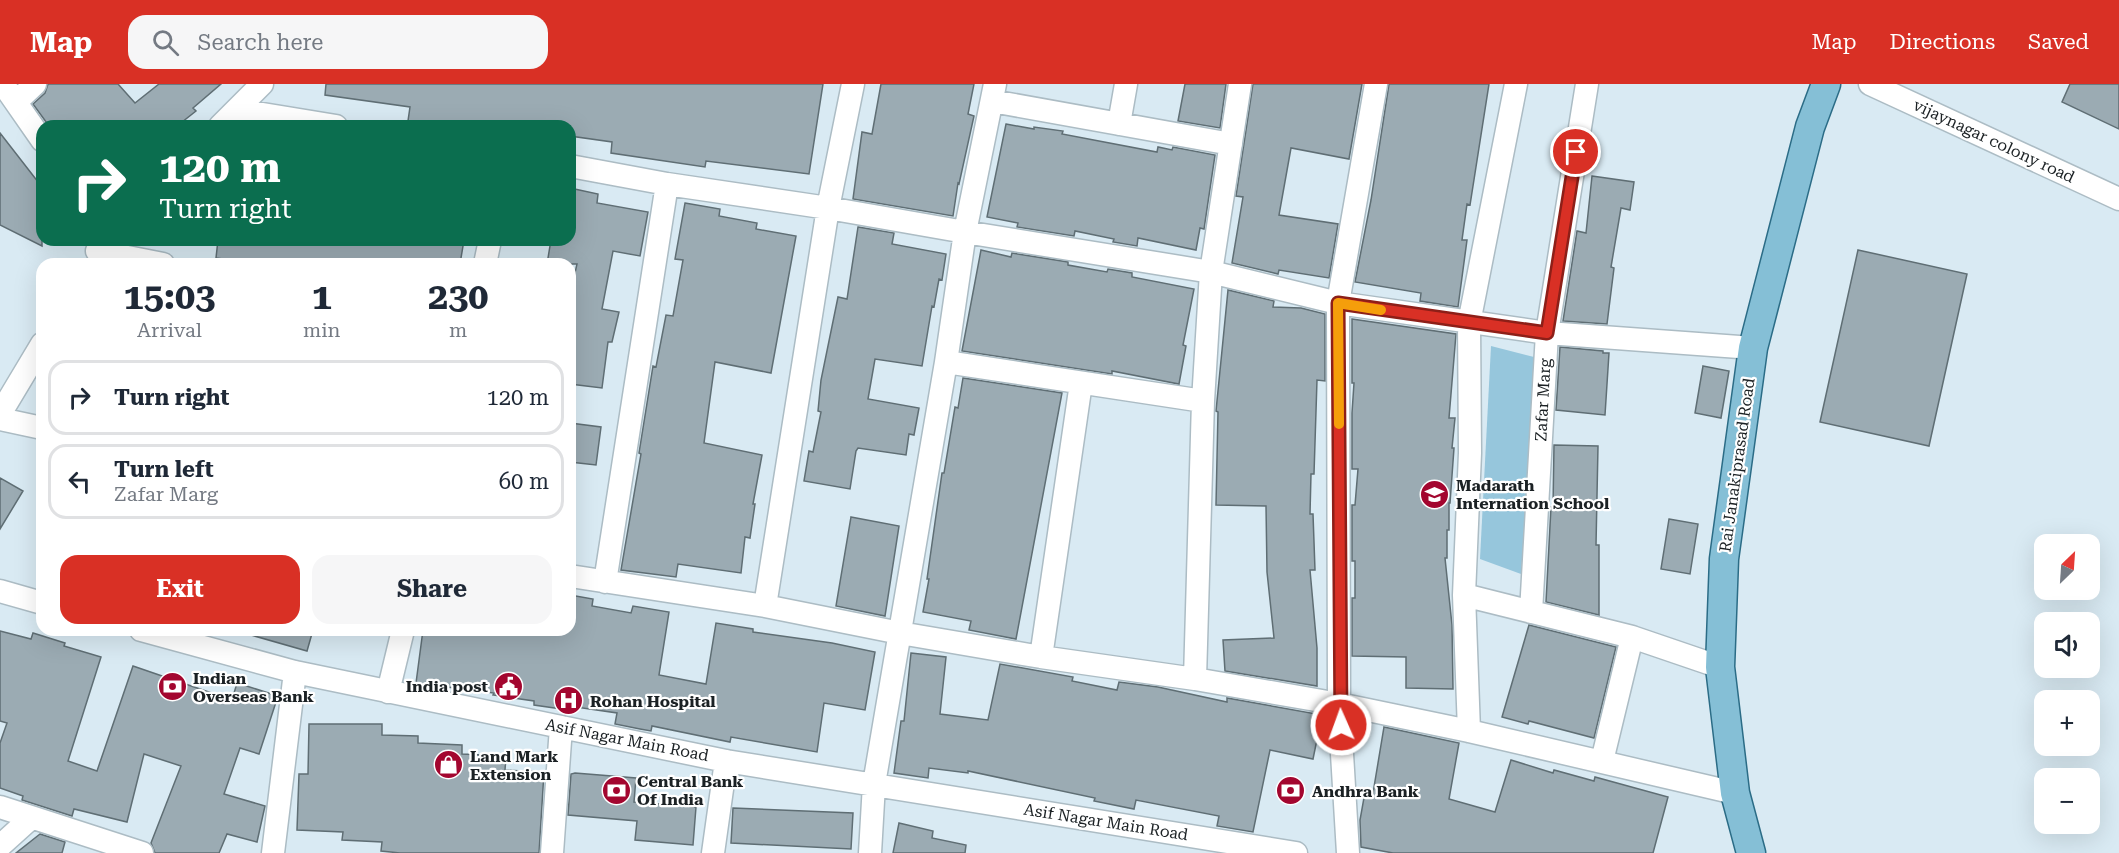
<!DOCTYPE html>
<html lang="en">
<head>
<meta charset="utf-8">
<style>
	body { margin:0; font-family:"Roboto Serif",serif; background:#f6f6f7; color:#1f2937; height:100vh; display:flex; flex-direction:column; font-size:22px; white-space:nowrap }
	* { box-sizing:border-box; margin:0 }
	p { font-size:20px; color:#747a83 }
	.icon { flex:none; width:33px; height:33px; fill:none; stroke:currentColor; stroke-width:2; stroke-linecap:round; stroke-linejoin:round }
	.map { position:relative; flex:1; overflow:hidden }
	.drawer { position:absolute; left:36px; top:174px; width:540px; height:378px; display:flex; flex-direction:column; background:#fff; border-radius:18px; box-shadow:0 6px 24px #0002 }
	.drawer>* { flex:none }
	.guide { position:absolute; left:36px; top:36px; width:540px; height:126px; border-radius:18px; box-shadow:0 6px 24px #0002; background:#0b6e4f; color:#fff; overflow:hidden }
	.needle { width:39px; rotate:25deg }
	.fabs { position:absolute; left:2034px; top:450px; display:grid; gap:12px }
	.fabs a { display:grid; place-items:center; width:66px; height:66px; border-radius:12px; background:#fff; box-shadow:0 6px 24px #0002; font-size:30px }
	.pin { position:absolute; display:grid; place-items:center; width:51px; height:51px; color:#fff; margin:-26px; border:3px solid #fff; border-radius:50%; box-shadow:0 2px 6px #0007 }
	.me { position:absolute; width:66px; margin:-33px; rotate:358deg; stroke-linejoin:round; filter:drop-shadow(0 0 4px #0008) }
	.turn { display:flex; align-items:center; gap:21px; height:126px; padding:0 24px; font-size:27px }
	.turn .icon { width:78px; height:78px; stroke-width:2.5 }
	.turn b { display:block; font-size:42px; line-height:51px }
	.eta { display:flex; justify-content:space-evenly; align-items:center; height:102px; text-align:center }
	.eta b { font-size:36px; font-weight:700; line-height:42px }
	.button { display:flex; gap:12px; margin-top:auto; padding:12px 24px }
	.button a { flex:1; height:69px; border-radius:18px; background:#d93025; color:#fff; font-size:24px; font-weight:700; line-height:69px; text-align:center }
	.button a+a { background:#f6f6f7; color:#1f2937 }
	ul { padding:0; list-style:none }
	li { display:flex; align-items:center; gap:18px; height:75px; margin:0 12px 9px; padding:0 12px; border:3px solid #e0e1e3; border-radius:18px }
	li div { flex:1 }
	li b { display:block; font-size:22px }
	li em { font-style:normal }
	header { display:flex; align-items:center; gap:36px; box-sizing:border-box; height:84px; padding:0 30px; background:#d93025; color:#fff }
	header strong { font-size:28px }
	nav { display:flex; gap:33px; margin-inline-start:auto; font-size:21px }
	.search { width:420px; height:54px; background:#f6f6f7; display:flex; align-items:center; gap:15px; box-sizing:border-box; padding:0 21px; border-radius:18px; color:#747a83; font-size:22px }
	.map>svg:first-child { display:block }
</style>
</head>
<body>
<header>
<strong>Map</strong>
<div class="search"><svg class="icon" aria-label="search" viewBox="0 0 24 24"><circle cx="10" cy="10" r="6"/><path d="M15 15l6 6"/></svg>Search here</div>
<nav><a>Map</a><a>Directions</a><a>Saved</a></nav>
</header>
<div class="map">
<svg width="2119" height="769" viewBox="0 0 2119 769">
	<rect width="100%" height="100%" fill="#d9eaf3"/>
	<path fill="#96c6dc" d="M1491,262L1538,274L1521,490L1480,475Z"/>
	<path fill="#9babb3" stroke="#5f6e74" stroke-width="1.5" d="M48,0H118L135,19L159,0H221L193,24L196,27L177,42H49L33,20L45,9Z
		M326,0H823L809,90L706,77L705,83L611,69L612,58L570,52V42H439L408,37L410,23L325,11Z
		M881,0H974L968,30L974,32L959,100L958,99L953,132L853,115L862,48L872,50Z
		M1185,0H1226L1220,44L1178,37Z
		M1253,0H1362L1349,75L1291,64L1279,131L1338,140L1329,194L1279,186L1278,190L1232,179L1243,113L1236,112Z
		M1389,0H1489L1470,121L1467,120L1462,156H1467L1458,223L1420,217L1421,209L1355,198L1371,116Z
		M2070,0H2119V45L2062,18Z
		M1006,40L1034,45V43L1063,47L1062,50L1157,68L1158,63L1172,66L1173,63L1215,71L1204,145L1200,144L1196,166L1138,154L1137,162L1113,158L1114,155L1075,147L1074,152L1017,143L1018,139L987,133Z
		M0,49L42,103V162L0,141Z
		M1592,92L1634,98L1630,126L1621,124L1611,183L1614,184L1607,240L1563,237L1577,147L1586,149Z
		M570,104L598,110L597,119L648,128L640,172L613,167L602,225L619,228L612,258H608L602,304L570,300V211L577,180H547L551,156H570Z
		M685,119L720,125L719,132L757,139L756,145L796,152L771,289L715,278L704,359L762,371L753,420H755L750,454L745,453L741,489L678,480L676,493L621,486L641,370L639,369L653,282L656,283L666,231L673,232L683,176L675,175Z
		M858,143L894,149L892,160L946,170L942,196L939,195L934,223L932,222L922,282L875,275L868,315L919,324L914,351L909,350L906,371L858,364L856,367L850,405L804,397L809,367L813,368L821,328L818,327L821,296L838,213L847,215Z
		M218,156H464L460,180H258L216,174Z
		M981,166L1011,173L1012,169L1068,178V181L1107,188L1108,185L1132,189V193L1194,205L1183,261L1186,262L1179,300L1112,287V290L962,267Z
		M1858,166L1967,190L1929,362L1820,338Z
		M1228,206L1274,217L1273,223L1301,224L1325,230V297L1317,296L1314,390H1311L1310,430H1313L1315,486H1310L1317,564V602L1225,587L1223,556L1274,554L1267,488L1266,422L1216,421L1218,328L1216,327Z
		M1352,235L1456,250L1449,334H1455L1452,364H1454L1450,419H1449V446H1447V474H1445L1452,541L1453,605L1406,604V573L1352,572V514H1355V477H1352V421H1355L1358,385H1352V329L1354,299H1352Z
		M1560,263L1603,267V269H1609L1605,331L1556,326Z
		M1703,282L1729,287L1721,334L1695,329Z
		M963,294L1062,309L1016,555L969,546L971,537L923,528L929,495H927L942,389H944L955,323L958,324Z
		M570,339L601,343L596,381L570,378Z
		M1554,361L1598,362L1596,461H1599V531L1546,518L1551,423H1553Z
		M0,394L23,407L0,445Z
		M851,433L899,442L885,532L836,522Z
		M1669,435L1698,440L1690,490L1661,485Z
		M570,511L593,515L592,522L631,529L633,522L669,528L659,591L706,600L716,539L753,545V548L832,559L875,568L865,626L824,619L817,668L731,653L730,658L652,642L651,647L640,645L615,640L617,629L576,623L575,627L534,621V617L493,611L494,609L416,599L423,546H570Z
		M1529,541L1616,563L1594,654L1529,637L1528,640L1502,633Z
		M252,546H313L307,567L251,551Z
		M0,547L31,555L33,549L65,559L64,562L101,573L68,677L97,687L133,582L232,616L237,599L278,612L259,670L240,664L224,710L265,722L257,758L227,750L219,769H155L151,759L181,682L144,670L127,738L74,725L72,732L22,716L23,712L0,704V659L7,639L0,637Z
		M911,569L946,573L940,630L988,636L1000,580L1073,593L1072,597L1117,606L1119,598L1158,603L1227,618V614L1322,631L1313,675L1270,666L1253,748L1217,742L1219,732L1136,716L1134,725L1094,717L1095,714L968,687V689L929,684L928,694L894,689L901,637H904Z
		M309,640H382V651L418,652V659L462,661V670L506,672L505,686L544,688L539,769H400L381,767L382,758L342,756L343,748L297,746L299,690H308Z
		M1384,643L1459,659L1449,715L1495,728L1511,676L1553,689L1554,686L1594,697L1595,693L1668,713L1653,769H1393L1361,763L1360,736L1365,708L1373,709Z
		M575,689L636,694L634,718L696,723L693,761L635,756L637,737L568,731L571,690Z
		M733,724L853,729L851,765L731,759Z
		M899,739L933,747L932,754L966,761L965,769H893Z
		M40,750L65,758L62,769H16Z"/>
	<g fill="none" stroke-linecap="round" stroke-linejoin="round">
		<defs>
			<path id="minor" d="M3,0L42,56
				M1870,0L2119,115
				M992,17L1231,60
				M16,18L35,0
				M237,26L336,42
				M1119,40L1126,0
				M220,42L262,0
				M570,82L667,100L828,124L965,148L1211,188L1338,219L1547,249L1753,264
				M97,167L163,180
				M485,180L490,156
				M946,278L1203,317
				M0,330L42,260
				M0,335L42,344
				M570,492L765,522L900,549L1041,573L1195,595L1339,620L1469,647L1735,709
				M605,498L667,100
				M0,507L42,519
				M1464,511L1632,553L1720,583
				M765,522L828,124L853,0
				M1531,528L1547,249L1587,0
				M141,546L295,588L726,677L1296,769
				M1041,573L1081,299
				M1195,595L1203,317L1211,188L1240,0
				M388,608L403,546
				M1469,647L1464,511L1470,369L1469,239L1516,0
				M1602,677L1632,553
				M0,723L142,769
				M0,762L31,734
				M273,769L295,588
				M552,769L561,643
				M713,769L726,677
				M870,769L874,700L946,278L965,148L995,0
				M1348,769L1339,620L1338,219L1376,0"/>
			<path id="major" d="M1751,769L1735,709L1720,583L1724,475L1753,264L1810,43L1826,0"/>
		</defs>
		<use href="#minor" stroke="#acbcc4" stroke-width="25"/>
		<use href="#major" stroke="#2b6c86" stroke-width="31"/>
		<use href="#minor" stroke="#fff" stroke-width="22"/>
		<use href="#major" stroke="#85bfd6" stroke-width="28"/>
	</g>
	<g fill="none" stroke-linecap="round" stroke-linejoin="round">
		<defs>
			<path id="route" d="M1341,641L1338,219L1547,249L1576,68"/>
		</defs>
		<use href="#route" stroke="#8d1f18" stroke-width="15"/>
		<use href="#route" stroke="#d93025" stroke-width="10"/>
		<path stroke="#f59e0b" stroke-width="10" d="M1339,340L1338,219L1381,226"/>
	</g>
	<defs>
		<symbol id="school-disc" viewBox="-11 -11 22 22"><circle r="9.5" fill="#a3062f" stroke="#fff"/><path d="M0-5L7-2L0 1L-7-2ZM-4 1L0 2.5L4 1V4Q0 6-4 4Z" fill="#fff"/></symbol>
		<symbol id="civic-disc" viewBox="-11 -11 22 22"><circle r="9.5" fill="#a3062f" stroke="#fff"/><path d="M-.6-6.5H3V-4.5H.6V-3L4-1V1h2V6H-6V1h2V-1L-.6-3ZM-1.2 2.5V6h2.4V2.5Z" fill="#fff"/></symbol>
		<symbol id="bank-disc" viewBox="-11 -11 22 22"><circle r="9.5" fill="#a3062f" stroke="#fff"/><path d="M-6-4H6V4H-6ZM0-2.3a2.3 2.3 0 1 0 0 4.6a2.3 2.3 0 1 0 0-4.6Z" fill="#fff"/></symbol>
		<symbol id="hospital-disc" viewBox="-11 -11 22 22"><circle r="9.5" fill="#a3062f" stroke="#fff"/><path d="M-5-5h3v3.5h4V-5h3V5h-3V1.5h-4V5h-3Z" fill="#fff"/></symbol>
		<symbol id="shop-disc" viewBox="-11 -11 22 22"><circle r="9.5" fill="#a3062f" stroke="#fff"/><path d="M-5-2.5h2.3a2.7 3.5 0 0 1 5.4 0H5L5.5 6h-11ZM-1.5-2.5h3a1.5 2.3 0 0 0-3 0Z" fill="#fff"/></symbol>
	</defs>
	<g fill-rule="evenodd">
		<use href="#school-disc" x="1418" y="394" width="33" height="33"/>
		<use href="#civic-disc" x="492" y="586" width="33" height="33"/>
		<use href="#bank-disc" x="156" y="586" width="33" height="33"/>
		<use href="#hospital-disc" x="552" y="600" width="33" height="33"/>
		<use href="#shop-disc" x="432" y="664" width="33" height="33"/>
		<use href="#bank-disc" x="600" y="690" width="33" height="33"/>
		<use href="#bank-disc" x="1274" y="690" width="33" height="33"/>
	</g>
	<g text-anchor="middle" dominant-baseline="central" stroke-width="4.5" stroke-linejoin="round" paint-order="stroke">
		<g font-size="16" fill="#1b2124" stroke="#fff">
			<text transform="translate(1994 57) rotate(25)">vijaynagar colony road</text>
			<text transform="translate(1543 316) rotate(-87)">Zafar Marg</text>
			<text transform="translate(1737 381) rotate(-82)">Rai Janakiprasad Road</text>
			<text transform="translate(627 656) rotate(11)">Asif Nagar Main Road</text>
			<text transform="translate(1106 738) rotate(9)">Asif Nagar Main Road</text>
		</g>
		<g font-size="16" font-weight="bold" fill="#1b2124" stroke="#fff" text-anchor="start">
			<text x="1456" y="401">Madarath<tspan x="1456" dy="18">Internation School</tspan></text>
			<text x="193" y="594">Indian<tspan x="193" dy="18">Overseas Bank</tspan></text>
			<text x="488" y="602" text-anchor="end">India post</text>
			<text x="590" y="617">Rohan Hospital</text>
			<text x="470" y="672">Land Mark<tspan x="470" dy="18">Extension</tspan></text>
			<text x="637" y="697">Central Bank<tspan x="637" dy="18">Of India</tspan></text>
			<text x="1312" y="707">Andhra Bank</text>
		</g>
	</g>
</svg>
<div class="fabs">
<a><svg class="needle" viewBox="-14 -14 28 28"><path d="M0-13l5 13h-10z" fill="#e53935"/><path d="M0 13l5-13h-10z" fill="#747a83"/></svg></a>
<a><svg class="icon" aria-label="sound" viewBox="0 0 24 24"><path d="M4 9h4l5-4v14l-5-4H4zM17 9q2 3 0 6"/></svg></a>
<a>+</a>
<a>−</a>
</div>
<div class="pin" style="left:1576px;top:68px;background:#d93025"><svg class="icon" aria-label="arrive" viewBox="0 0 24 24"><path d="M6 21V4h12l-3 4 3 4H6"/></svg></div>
<svg class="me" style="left:1341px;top:641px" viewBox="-20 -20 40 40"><circle r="17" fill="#d93025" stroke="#fff" stroke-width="3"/><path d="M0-11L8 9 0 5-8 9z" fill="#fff"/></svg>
<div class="guide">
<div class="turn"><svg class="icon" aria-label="right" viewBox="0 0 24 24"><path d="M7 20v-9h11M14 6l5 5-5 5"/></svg><div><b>120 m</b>Turn right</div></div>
</div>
<section class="drawer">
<div class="eta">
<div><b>15:03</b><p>Arrival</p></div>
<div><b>1</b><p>min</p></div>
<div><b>230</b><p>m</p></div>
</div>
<ul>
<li><svg class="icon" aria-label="right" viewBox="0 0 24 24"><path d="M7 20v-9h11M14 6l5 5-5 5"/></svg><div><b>Turn right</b></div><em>120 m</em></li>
<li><svg class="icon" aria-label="left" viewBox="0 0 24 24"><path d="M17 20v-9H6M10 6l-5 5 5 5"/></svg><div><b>Turn left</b><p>Zafar Marg</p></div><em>60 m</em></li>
</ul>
<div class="button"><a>Exit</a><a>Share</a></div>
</section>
</div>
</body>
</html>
